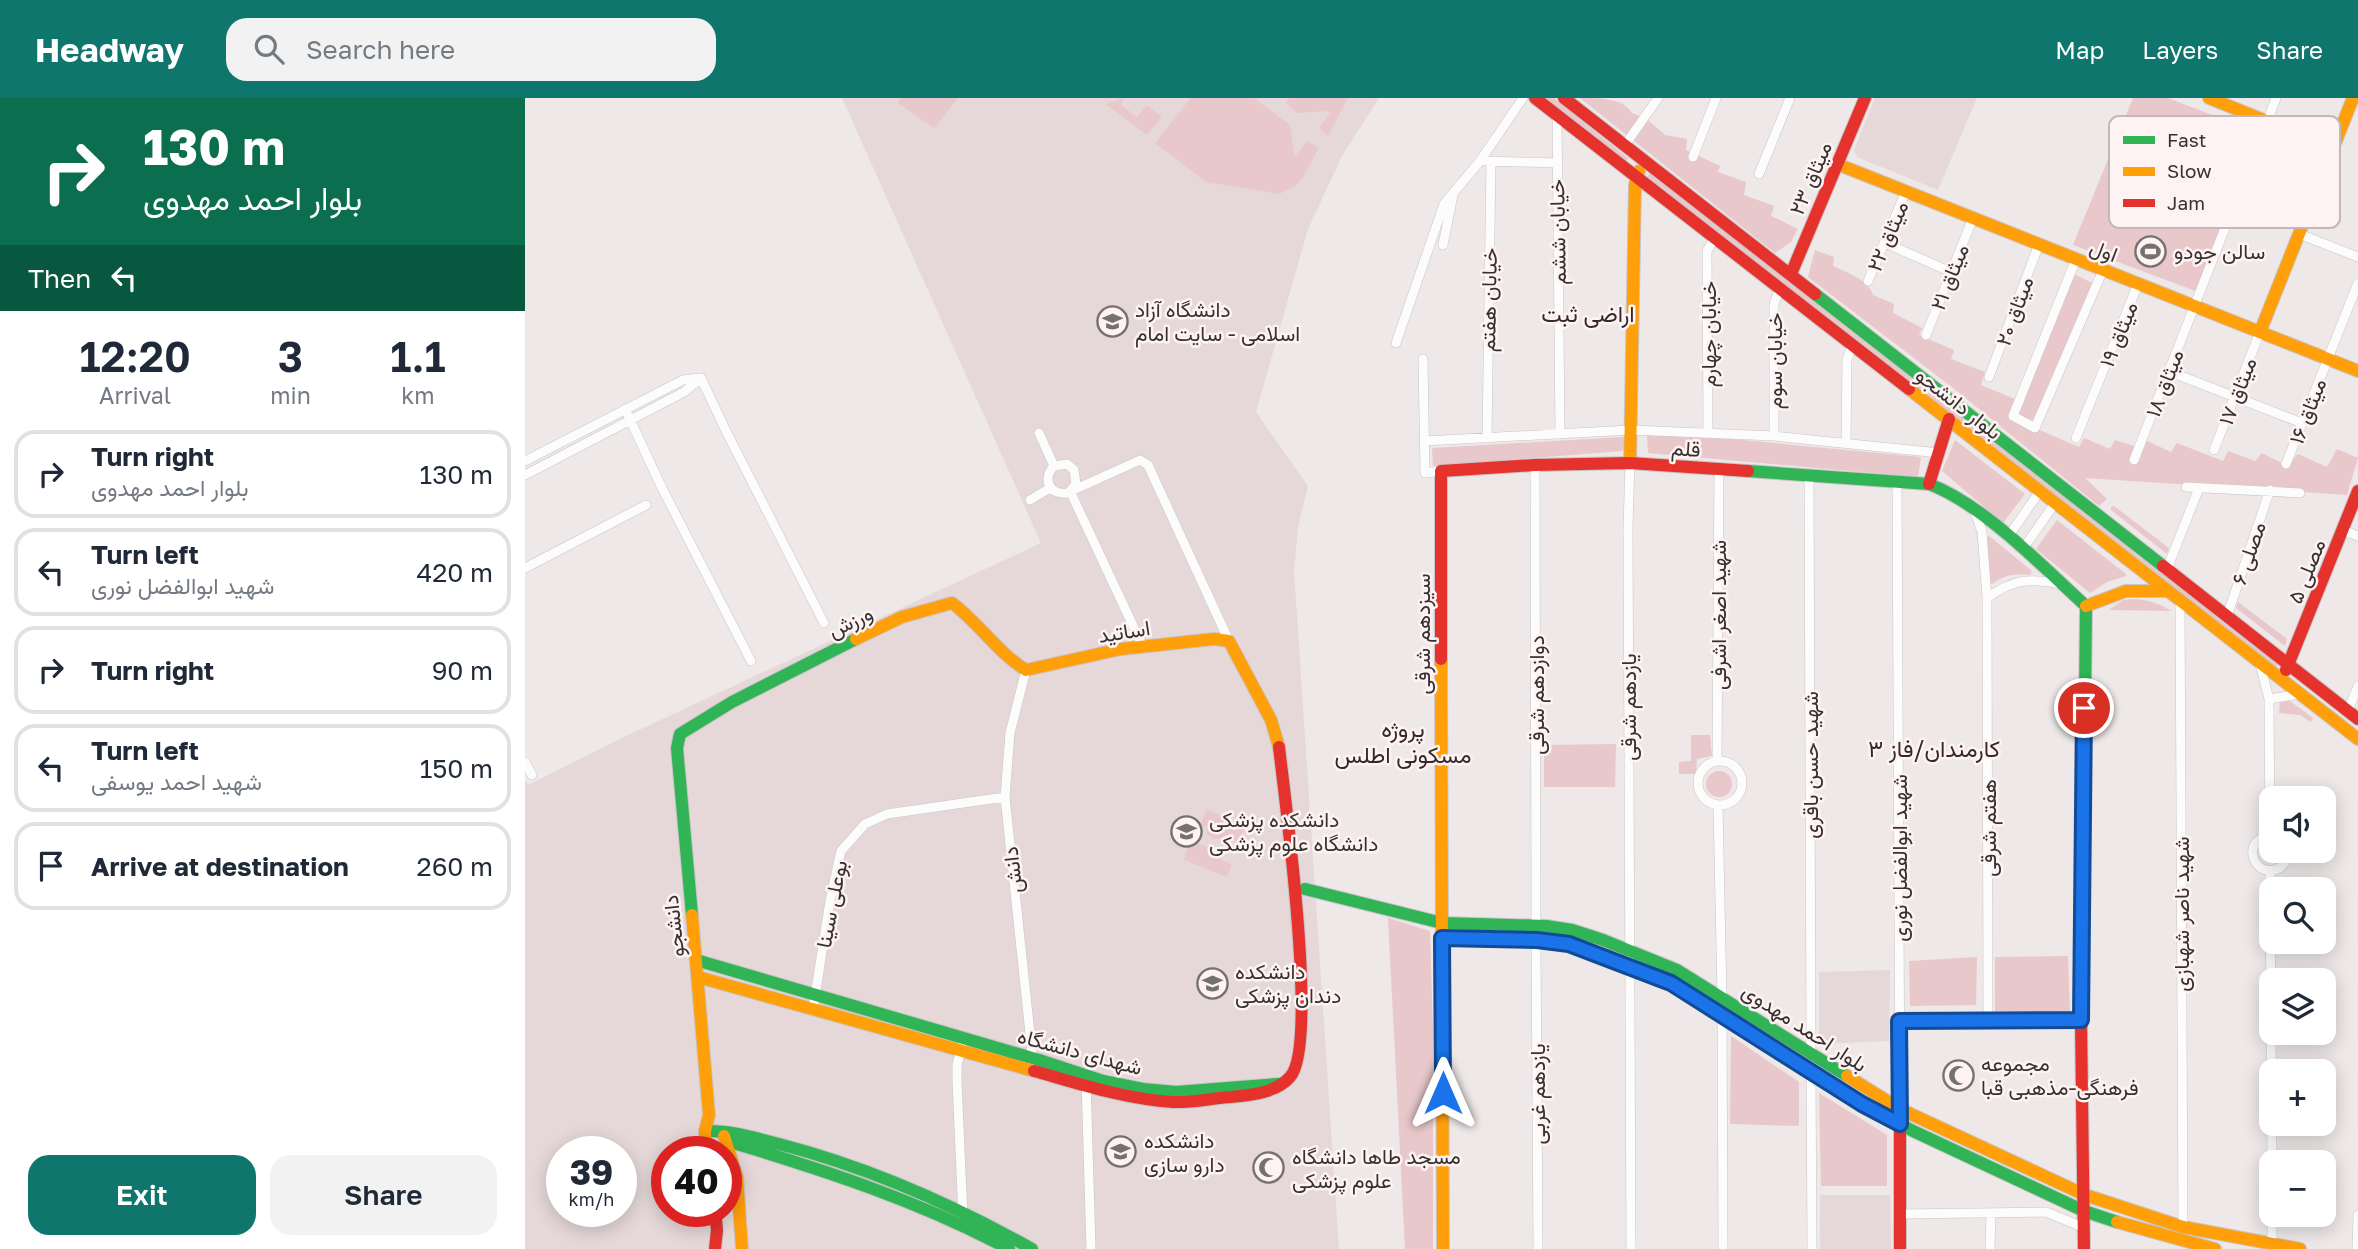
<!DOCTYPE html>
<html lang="en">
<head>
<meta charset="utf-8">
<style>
	body { margin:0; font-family:"Golos Text",Vazirmatn,sans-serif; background:#f2f2f3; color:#1f2937; height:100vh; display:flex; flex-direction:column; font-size:26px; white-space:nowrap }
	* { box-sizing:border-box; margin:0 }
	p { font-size:23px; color:#747a83 }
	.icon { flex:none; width:38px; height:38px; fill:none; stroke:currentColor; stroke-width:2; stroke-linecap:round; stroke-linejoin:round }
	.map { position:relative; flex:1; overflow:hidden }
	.panel { display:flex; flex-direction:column; background:#fff; width:525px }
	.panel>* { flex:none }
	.hud { background:#0b6e4f; color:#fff; overflow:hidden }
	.controls { position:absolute; left:1734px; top:688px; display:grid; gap:14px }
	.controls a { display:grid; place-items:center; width:77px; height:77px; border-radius:14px; background:#fff; box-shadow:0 4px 18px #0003; font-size:35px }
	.speed { position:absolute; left:21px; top:1038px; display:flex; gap:14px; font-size:35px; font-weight:700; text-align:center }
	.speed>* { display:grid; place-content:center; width:91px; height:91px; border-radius:50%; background:#fff; box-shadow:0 4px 18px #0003; line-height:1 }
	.speed small { font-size:18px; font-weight:400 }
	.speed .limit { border:10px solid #d22; background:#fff; color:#111 }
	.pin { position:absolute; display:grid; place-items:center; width:60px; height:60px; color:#fff; margin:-30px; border:4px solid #fff; border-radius:50%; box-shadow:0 2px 7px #0007 }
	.me { position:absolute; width:77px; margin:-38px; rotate:0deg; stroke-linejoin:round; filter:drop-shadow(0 0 5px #0008) }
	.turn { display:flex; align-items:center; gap:24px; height:147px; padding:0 28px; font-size:32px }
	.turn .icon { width:91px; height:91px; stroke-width:2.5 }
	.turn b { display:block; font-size:49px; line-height:60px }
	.then { display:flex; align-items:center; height:66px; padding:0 28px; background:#0003; gap:14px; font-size:26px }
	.eta { display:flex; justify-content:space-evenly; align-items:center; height:119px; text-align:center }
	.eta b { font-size:42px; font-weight:600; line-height:49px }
	.cta { display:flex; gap:14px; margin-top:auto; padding:14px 28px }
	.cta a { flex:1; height:80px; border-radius:21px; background:#0f766e; color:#fff; font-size:28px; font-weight:600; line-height:80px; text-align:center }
	.cta a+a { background:#f2f2f3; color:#1f2937 }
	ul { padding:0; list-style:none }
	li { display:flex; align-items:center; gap:21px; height:88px; margin:0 14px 10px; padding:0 14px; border:4px solid #e0e1e3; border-radius:21px }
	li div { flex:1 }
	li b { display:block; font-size:26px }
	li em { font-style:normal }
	header { display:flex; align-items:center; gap:42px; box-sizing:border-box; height:98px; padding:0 35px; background:#0f766e; color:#fff }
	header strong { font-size:33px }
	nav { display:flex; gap:38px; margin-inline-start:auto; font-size:24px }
	.search { width:490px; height:63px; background:#f2f2f3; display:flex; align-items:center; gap:18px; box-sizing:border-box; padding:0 24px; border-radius:21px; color:#747a83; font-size:26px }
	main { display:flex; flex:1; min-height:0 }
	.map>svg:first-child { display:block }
</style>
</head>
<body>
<header>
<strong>Headway</strong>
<div class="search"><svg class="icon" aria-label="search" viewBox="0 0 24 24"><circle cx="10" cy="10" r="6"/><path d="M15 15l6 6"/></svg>Search here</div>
<nav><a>Map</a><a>Layers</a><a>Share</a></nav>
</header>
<main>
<section class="panel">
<div class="hud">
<div class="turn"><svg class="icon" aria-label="right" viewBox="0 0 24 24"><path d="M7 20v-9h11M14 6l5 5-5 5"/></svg><div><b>130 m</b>بلوار احمد مهدوی</div></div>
<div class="then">Then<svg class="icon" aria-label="left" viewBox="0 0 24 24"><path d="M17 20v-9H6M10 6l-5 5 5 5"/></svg></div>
</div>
<div class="eta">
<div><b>12:20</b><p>Arrival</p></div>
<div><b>3</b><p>min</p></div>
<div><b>1.1</b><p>km</p></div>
</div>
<ul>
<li><svg class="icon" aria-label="right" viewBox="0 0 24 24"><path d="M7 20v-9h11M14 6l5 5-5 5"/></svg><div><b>Turn right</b><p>بلوار احمد مهدوی</p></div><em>130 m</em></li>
<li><svg class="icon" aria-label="left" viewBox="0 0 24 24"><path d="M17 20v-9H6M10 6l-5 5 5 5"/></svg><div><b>Turn left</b><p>شهید ابوالفضل نوری</p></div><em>420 m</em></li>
<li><svg class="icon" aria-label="right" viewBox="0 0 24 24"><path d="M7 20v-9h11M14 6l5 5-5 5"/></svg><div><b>Turn right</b></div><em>90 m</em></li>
<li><svg class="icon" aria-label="left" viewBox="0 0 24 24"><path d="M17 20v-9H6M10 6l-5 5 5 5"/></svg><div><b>Turn left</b><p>شهید احمد یوسفی</p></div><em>150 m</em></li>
<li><svg class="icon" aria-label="arrive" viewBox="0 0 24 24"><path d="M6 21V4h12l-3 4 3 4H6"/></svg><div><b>Arrive at destination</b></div><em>260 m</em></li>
</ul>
<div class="cta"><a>Exit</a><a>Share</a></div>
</section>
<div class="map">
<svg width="1833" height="1151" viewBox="0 0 1833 1151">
	<rect width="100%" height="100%" fill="#eee8e8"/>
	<path fill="#e6d8d9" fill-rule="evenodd" d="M317,0H854L817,58L783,131L731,314L783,388L773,429L769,473L814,1151H0V682L3,687L99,639L516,445ZM37,1054H96V1113H37ZM142,1054H201V1113H142Z
		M1350,0H1452L1413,92L1332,59L1329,52Z
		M1365,872L1364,943L1294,946V874Z
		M1295,1097H1365L1366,1151H1295Z"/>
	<path fill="#e8c8ca" d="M376,0H433L409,30L373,5Z
		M600,0L595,6L612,19L622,7L637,19L622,37L581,6Z
		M666,0H729L765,27L769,55L771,57L782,43L794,50L777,81L769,89L754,96L681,84L630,45Z
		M765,0H823L803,38L794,30L805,15L801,13L772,15L761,5Z
		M1021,0H1029L1103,60L1101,63Z
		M1055,0C1075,0 1098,0 1107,15L1122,21L1140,37L1162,41L1161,52L1195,68L1193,74L1221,84L1219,97L1249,108L1246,118L1273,131L1266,144L1250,155Z
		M1608,0H1643L1742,38L1678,196L1548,147Z
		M1125,75L1754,565L1751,569L1122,79Z
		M1290,152L1309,159L1308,168C1322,175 1343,181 1348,197L1369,206L1368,215L1397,230L1394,237L1429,252L1426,261L1460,274L1456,287L1490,301L1485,317L1487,320L1554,349L1559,340L1585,351L1590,342L1618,351L1622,343L1646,354L1652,345L1698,363L1703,353L1730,363L1737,355L1762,368L1773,356L1802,369L1812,351L1833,360L1822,397L1560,380L1582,401L1574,408L1428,290L1283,179Z
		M1549,176L1567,185L1509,323L1493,317Z
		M1122,337L1175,338L1396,359L1393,379L1123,355Z
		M1098,339L1100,344L1097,353L908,368L907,350Z
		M1430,342L1500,396L1478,425L1417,373Z
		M1589,408L1644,450L1642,456L1586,412V409Z
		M1532,422L1601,476V478L1582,484L1565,495L1511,451Z
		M1464,438L1507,473L1505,477C1490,475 1480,477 1467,486L1463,484L1462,439Z
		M1607,501C1621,501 1634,505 1646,513L1584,512L1598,502Z
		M1713,504L1762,541L1760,548L1711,510Z
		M1761,600L1788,620L1786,624L1775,617L1754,615L1755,601Z
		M1166,637H1185L1187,658L1172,661L1171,676H1154V664L1166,663Z
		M1091,646L1090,689H1019V647Z
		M1181 686a13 13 0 1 1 26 0a13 13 0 1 1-26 0Z
		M682,711L720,729L714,744L704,739L689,741L682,736V730L675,727Z
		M665,743L685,750L696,761L707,767L702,779L659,762Z
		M863,820L905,833L908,933V1151H880Z
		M1543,858L1545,914L1470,913V859Z
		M1452,859L1451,907L1385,908L1384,863Z
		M1206,938L1274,984V1028L1205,1026Z
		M1294,995L1362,1037V1088H1296Z"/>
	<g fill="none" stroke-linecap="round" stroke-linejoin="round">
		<defs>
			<path id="street" d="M1745,16L1751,0
				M1032,17L1035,336
				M1100,47L1133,0
				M1168,59L1191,0
				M960,63L1031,65
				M1234,76L1265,0
				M1774,136L1833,159
				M1360,145L1426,174
				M918,147L928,97
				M1551,161L1488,318L1510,330L1578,172
				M1343,183L1381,93
				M1401,237L1448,120
				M871,245L919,106L955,63L998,0
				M898,261L900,375L916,373
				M1643,273L1777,325
				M1464,279L1514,146
				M176,280L201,333L299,525
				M100,311L137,390L226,563
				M514,335L529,368
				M1183,335L1182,153L1190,139
				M1249,338V206L1255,190
				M962,340L966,64
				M1551,340L1613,186
				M899,343L1105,332L1249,338L1414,355
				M1321,345L1322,261L1328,246
				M1689,352L1735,234
				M1609,362L1742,23
				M0,363L158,282L174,280
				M1105,365L1103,429L1106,1151
				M1761,366L1833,185
				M1010,367L1011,827
				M0,377L159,294L176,280
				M1284,378L1286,956
				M1372,384L1375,1026
				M1661,389L1775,395
				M545,393L551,386L549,372L542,366L529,368C517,381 524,397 542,395L615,362L623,367L704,543
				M545,393L618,549
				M505,402L525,390
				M1450,414L1457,434L1462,500L1463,922
				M1818,432L1833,438
				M1483,439L1515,393
				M1498,451L1530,405
				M0,470L121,407
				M1642,471L1674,390
				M1462,500C1488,481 1504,480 1536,486
				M1655,502L1658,1129
				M1702,518L1745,392
				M1735,566L1744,601L1745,738
				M501,572L485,635L480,699L508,964
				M1744,601L1775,596
				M1823,613L1833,588
				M1173 685a22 22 0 1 1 44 0a22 22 0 1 1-44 0Z
				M1192,663L1194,371
				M0,664L7,677
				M1193,708L1197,898
				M1746,738C1715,740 1728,781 1752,771C1760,768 1762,761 1762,752
				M1745,773L1747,1064
				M1011,842L1013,1151
				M288,911L305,803L316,753L340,726L362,716L480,699
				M1197,915L1198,1151
				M437,948L432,967V984L438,1119
				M1286,973L1287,1151
				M561,981L566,1151
				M1376,1116L1521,1114L1560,1130
				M1747,1116V1147
				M1465,1151L1466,1115
				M1832,1151L1833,1117"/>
			<path id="fast" d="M1290,196L1638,468
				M1223,373L1404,386C1459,407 1517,468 1561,508
				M1559,701L1561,508
				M780,791L917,825L1021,828L1047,832L1078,842L1152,872L1322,978
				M167,817L152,650L155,636L207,604L331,541
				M171,862L514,962L578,983L618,991L651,994L753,986
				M1374,923L1556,922
				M1211,926L1337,1006L1388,1033L1559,1113L1592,1124
				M180,1033C205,1032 230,1040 254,1046C343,1069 427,1106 507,1151
				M202,1043C299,1072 394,1103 484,1151"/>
			<path id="slow" d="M1684,0L1808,50
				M1312,66L1833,273
				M1735,234L1828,0
				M1384,291L1833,641
				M1105,365L1110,87L1114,73
				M1561,508L1601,493H1643
				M331,541L377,519L427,505C454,525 472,554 501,572L596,551L689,541L704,543L746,622L754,649
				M916,561L918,1151
				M167,817L184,1017L180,1033V1054
				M917,840L1011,842L1044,846L1146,885L1211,926
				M173,879L509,973
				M1322,978L1375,1011L1560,1097L1658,1129L1775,1151
				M199,1038L212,1079L217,1151
				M1592,1124L1690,1151"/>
			<path id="jam" d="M1010,0L1384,291
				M1039,0L1290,196
				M1266,176L1340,0
				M1404,386L1424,321
				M1638,468L1833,621
				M916,561V373L1010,367L1105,365L1223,373
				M1761,572L1833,393
				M1559,701L1556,922L1559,1151
				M509,973C555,986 600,1001 648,1004C667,1005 687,1000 706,999C726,997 751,995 765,979C794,948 760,702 754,649
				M1375,1026V1151
				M190,1113L192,1132L190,1151"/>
		</defs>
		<use href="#street" stroke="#c9c5c5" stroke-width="10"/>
		<use href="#fast" stroke="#c9c5c5" stroke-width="14"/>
		<use href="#slow" stroke="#c9c5c5" stroke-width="14"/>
		<use href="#jam" stroke="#c9c5c5" stroke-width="14"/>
		<use href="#street" stroke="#fcfcfc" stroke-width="9"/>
		<use href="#fast" stroke="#30b455" stroke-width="12"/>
		<use href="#slow" stroke="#ff9f0a" stroke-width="12"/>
		<use href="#jam" stroke="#e5322d" stroke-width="12"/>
	</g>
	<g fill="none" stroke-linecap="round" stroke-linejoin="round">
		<defs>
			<path id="route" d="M918,995L917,840L1012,842L1044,846L1146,885L1337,1006L1375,1026L1374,923L1556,922L1559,610"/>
		</defs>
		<use href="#route" stroke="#114b97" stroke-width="18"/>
		<use href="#route" stroke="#1a73e8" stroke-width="12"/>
	</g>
	<defs>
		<symbol id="stadium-ring" viewBox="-11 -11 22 22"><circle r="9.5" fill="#fff2f3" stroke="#767171" stroke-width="1.5"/><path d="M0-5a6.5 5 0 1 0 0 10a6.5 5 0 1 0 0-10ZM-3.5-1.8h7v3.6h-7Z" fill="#767171"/></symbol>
		<symbol id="university-ring" viewBox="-11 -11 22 22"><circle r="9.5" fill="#fff2f3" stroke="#767171" stroke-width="1.5"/><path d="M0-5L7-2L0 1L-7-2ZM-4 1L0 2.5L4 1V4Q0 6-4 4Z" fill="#767171"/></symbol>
		<symbol id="mosque-ring" viewBox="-11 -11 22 22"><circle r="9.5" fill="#fff2f3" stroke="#767171" stroke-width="1.5"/><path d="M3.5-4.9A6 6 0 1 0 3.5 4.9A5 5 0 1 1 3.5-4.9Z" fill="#767171"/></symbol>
	</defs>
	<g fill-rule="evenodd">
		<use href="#stadium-ring" x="1608" y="136" width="35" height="35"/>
		<use href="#university-ring" x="570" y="206" width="35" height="35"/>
		<use href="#university-ring" x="644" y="716" width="35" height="35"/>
		<use href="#university-ring" x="670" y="868" width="35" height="35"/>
		<use href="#mosque-ring" x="1416" y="960" width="35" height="35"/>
		<use href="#university-ring" x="578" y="1036" width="35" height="35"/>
		<use href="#mosque-ring" x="726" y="1052" width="35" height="35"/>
	</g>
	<g text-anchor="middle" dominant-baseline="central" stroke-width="5" stroke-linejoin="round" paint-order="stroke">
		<g font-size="21" fill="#353131" stroke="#fff2f3">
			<text transform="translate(1285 80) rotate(-67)">میثاق ۲۳</text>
			<text transform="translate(1032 134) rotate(-91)">خیابان ششم</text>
			<text transform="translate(1362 138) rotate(-67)">میثاق ۲۲</text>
			<text transform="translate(1579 152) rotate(21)">اول</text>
			<text transform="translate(1424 179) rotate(-68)">میثاق ۲۱</text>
			<text transform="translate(963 202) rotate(-89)">خیابان هفتم</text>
			<text transform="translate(1489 213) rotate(-70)">میثاق ۲۰</text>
			<text transform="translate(1183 236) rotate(-90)">خیابان چهارم</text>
			<text transform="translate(1593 236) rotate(-68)">میثاق ۱۹</text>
			<text transform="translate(1249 263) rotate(-90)">خیابان سوم</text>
			<text transform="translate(1639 285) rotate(-69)">میثاق ۱۸</text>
			<text transform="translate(1712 293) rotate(-69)">میثاق ۱۷</text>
			<text transform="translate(1434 305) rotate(38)">بلوار دانشجو</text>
			<text transform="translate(1782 313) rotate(-69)">میثاق ۱۶</text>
			<text transform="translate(1161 350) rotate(4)">قلم</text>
			<text transform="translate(1723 455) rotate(-71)">مصلی ۶</text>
			<text transform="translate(1781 473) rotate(-68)">مصلی ۵</text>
			<text transform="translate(1193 517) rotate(-90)">شهید اصغر اشرفی</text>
			<text transform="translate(325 523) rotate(-26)">ورزش</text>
			<text transform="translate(599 533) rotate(-9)">اساتید</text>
			<text transform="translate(897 536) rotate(-90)">سیزدهم شرقی</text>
			<text transform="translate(1011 597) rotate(-90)">دوازدهم شرقی</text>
			<text transform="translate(1103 609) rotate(-90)">یازدهم شرقی</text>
			<text transform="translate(1285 667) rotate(-90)">شهید حسن باقری</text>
			<text transform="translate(1463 730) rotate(-90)">هفتم شرقی</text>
			<text transform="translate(1374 760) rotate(-90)">شهید ابوالفضل نوری</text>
			<text transform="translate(487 772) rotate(-96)">دانش</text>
			<text transform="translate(306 806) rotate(-79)">بوعلی سینا</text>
			<text transform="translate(1656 816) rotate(-90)">شهید ناصر شهبازی</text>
			<text transform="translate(148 828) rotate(-96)">دانشجو</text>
			<text transform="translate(1280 929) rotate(33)">بلوار احمد مهدوی</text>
			<text transform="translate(555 953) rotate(15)">شهدای دانشگاه</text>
			<text transform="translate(1012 996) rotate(-90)">یازدهم غربی</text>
		</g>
		<g font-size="21" fill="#353131" stroke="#fff2f3" text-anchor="start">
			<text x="1649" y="153">سالن جودو</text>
			<text x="610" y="211">دانشگاه آزاد<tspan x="610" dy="24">اسلامی - سایت امام</tspan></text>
			<text x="684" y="721">دانشکده پزشکی<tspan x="684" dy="24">دانشگاه علوم پزشکی</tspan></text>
			<text x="710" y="873">دانشکده<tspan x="710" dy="24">دندان پزشکی</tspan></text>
			<text x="1456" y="965">مجموعه<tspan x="1456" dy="24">فرهنگی-مذهبی قبا</tspan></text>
			<text x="619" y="1042">دانشکده<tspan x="619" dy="24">دارو سازی</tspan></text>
			<text x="767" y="1058">مسجد طاها دانشگاه<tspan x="767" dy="24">علوم پزشکی</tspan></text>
		</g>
		<g font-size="23" fill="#33292a" stroke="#fff2f3">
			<text x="1063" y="215">اراضی ثبت</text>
			<text x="878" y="630">پروژه<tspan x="878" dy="26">مسکونی اطلس</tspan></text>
			<text x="1409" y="650">کارمندان/فاز ۳</text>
		</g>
	</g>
	<rect x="1584" y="18" width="231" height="112" rx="10" fill="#fff2f3" stroke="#c2b8b9" stroke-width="2"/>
	<rect x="1598" y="38" width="32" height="8" fill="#30b455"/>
	<rect x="1598" y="69" width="32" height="9" fill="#ff9f0a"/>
	<rect x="1598" y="101" width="32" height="8" fill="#e5322d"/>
	<g font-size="19" fill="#353131">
		<text x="1642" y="49">Fast</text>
		<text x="1642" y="80">Slow</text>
		<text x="1642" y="112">Jam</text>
	</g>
</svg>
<div class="controls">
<a><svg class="icon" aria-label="sound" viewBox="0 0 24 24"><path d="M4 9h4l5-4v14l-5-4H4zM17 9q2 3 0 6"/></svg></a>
<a><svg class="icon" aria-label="search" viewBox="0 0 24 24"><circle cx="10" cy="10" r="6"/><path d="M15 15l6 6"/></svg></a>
<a><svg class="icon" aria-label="layers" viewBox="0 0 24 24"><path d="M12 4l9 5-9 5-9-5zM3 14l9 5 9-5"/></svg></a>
<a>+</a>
<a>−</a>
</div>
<div class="speed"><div>39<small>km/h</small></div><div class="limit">40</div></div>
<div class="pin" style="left:1559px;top:610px;background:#d93025"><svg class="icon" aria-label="arrive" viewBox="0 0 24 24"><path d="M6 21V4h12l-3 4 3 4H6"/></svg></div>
<svg class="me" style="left:918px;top:995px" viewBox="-20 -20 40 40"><path d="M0-17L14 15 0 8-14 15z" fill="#1a73e8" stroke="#fff" stroke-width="4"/></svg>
</div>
</main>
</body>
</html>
